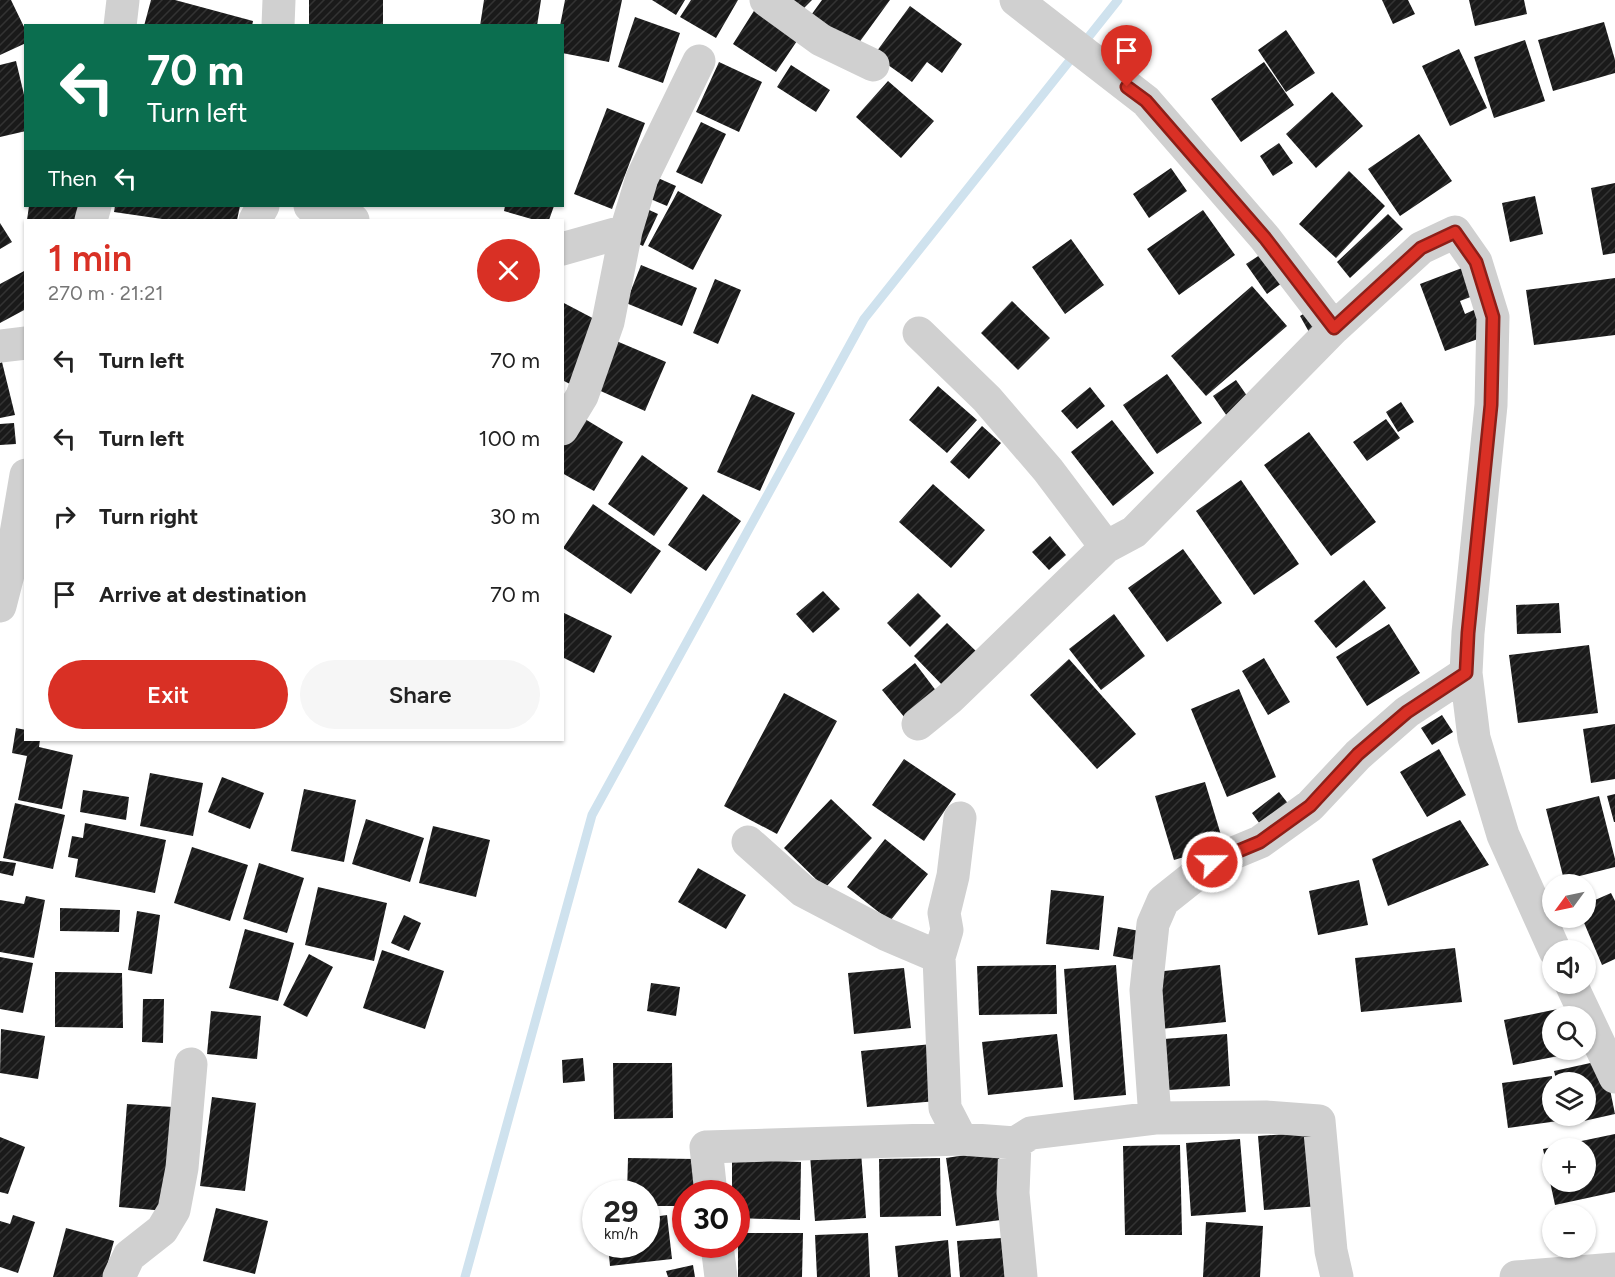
<!DOCTYPE html>
<html lang="en">
<head>
<meta charset="utf-8">
<style>
	body { margin:0; font-family:Figtree,sans-serif; background:#f6f6f6; color:#222; height:100vh; display:flex; flex-direction:column; font-size:22px; white-space:nowrap }
	* { box-sizing:border-box; margin:0 }
	p { font-size:20px; color:#767676 }
	.icon { flex:none; width:33px; height:33px; fill:none; stroke:currentColor; stroke-width:2; stroke-linecap:round; stroke-linejoin:round }
	.map { position:relative; flex:1; overflow:hidden }
	.panel { position:absolute; left:24px; top:219px; width:540px; height:522px; display:flex; flex-direction:column; background:#fff; border-radius:0px; box-shadow:0 2px 4px #0004 }
	.panel>* { flex:none }
	.banner { position:absolute; left:24px; top:24px; width:540px; height:183px; border-radius:0px; box-shadow:0 2px 4px #0004; background:#0b6e4f; color:#fff; overflow:hidden }
	.needle { width:39px; rotate:237deg }
	.tools { position:absolute; left:1542px; top:874px; display:grid; gap:12px }
	.tools a { display:grid; place-items:center; width:54px; height:54px; border-radius:50%; background:#fff; box-shadow:0 2px 4px #0004; font-size:30px }
	.speed { position:absolute; left:582px; top:1180px; display:flex; gap:12px; font-size:30px; font-weight:700; text-align:center }
	.speed>* { display:grid; place-content:center; width:78px; height:78px; border-radius:50%; background:#fff; box-shadow:0 2px 4px #0004; line-height:1 }
	.speed small { font-size:15px; font-weight:400 }
	.speed .limit { border:9px solid #d22; background:#fff; color:#111 }
	.pin { position:absolute; display:grid; place-items:center; width:51px; height:51px; color:#fff; margin:-62px -26px; border-radius:50% 50% 50% 0; rotate:-45deg; box-shadow:0 0 6px #0007 }
	.pin .icon { rotate:45deg }
	.me { position:absolute; width:66px; margin:-33px; rotate:68deg; stroke-linejoin:round; filter:drop-shadow(0 0 4px #0008) }
	.turn { display:flex; align-items:center; gap:21px; height:126px; padding:0 24px; font-size:27px }
	.turn .icon { width:78px; height:78px; stroke-width:2.5 }
	.turn b { display:block; font-size:42px; line-height:51px }
	.then { display:flex; align-items:center; height:57px; padding:0 24px; background:#0003; gap:12px; font-size:22px }
	.round { display:grid; place-items:center; flex:none; width:63px; height:63px; border-radius:32px; background:#f6f6f6 }
	.headline { display:flex; align-items:center; justify-content:space-between; height:102px; padding:0 24px }
	h1 { font-size:36px; font-weight:600; line-height:45px; color:#d93025 }
	.cta { display:flex; gap:12px; margin-top:auto; padding:12px 24px }
	.cta a { flex:1; height:69px; border-radius:36px; background:#d93025; color:#fff; font-size:24px; font-weight:600; line-height:69px; text-align:center }
	.cta a+a { background:#f6f6f6; color:#222 }
	ul { padding:0; list-style:none }
	li { display:flex; align-items:center; gap:18px; height:78px; padding:0 24px }
	li div { flex:1 }
	li b { display:block; font-size:22px }
	li em { font-style:normal }
	.map>svg:first-child { display:block }
</style>
</head>
<body>
<div class="map">
<svg width="1615" height="1277" viewBox="0 0 1615 1277">
	<defs>
		<pattern id="building-hatch" width="6" height="6" patternUnits="userSpaceOnUse" patternTransform="scale(1.5)"><rect width="6" height="6" fill="#1a1a1a"/><path d="M-1 1l2-2M0 6l6-6M5 7l2-2" fill="none" stroke="#333"/></pattern>
	</defs>
	<rect width="100%" height="100%" fill="#fff"/>
	<g fill="none" stroke-linecap="round" stroke-linejoin="round">
		<path stroke="#cfe2ee" stroke-width="9" d="M465,1277L592,815L864,319L1118,0"/>
	</g>
	<path fill="url(#building-hatch)" fill-rule="evenodd" d="M0,0H11L26,31V43L0,55Z
		M151,0H175L253,21L252,26H144Z
		M309,0H383V26H309Z
		M484,0H541L537,26H480Z
		M565,0H622L609,62L562,53V26H560Z
		M652,0H685L676,15Z
		M691,0H738L716,38L680,17Z
		M786,0H812L796,16Z
		M822,0H890L853,51L809,18Z
		M1382,0H1408L1415,14L1393,24Z
		M1469,0H1524L1527,14L1475,26Z
		M757,6L801,35L776,72L733,44Z
		M910,6L962,44L942,73L927,62L912,82L874,55Z
		M635,17L680,33L663,83L618,67Z
		M1604,22L1615,60V73L1553,91L1538,40Z
		M1286,30L1315,73L1286,92L1258,50Z
		M1525,40L1545,101L1494,118L1474,57Z
		M1459,49L1487,108L1450,126L1422,66Z
		M16,61L26,103V131L0,137V65Z
		M719,62L762,82L739,132L696,112Z
		M1264,62L1294,105L1241,142L1211,99Z
		M791,65L830,90L816,112L777,87Z
		M888,81L934,121L901,158L856,117Z
		M1332,92L1363,126L1316,168L1286,134Z
		M607,108L645,123L612,209L574,194Z
		M701,122L726,134L702,184L676,172Z
		M1419,134L1452,181L1400,216L1368,169Z
		M1279,143L1293,163L1273,176L1260,156Z
		M1171,168L1187,191L1149,218L1133,194Z
		M1349,171L1385,206L1336,258L1299,224Z
		M658,178L676,186L667,206L648,198Z
		M1615,183V253L1603,255L1591,188Z
		M678,191L722,215L693,270L648,246Z
		M1535,196L1543,234L1510,242L1502,203Z
		M29,206H79L77,220H27Z
		M115,206H240L237,220H169L114,212Z
		M505,206H554L549,220H535L504,211Z
		M647,209L658,214L643,246L632,241Z
		M1203,210L1235,255L1179,295L1147,249Z
		M1388,214L1403,229L1350,278L1337,262Z
		M0,223L12,242L0,249Z
		M1071,239L1104,285L1065,314L1032,267Z
		M1266,251L1286,280L1267,294L1246,264Z
		M641,265L697,288L682,326L626,303Z
		M1462,268L1473,296L1460,301L1465,314L1476,309L1486,336L1445,351L1420,284Z
		M26,270V309L0,323V284Z
		M1615,278V335L1534,345L1526,290Z
		M715,279L741,290L718,344L693,333Z
		M1252,286L1287,326L1206,396L1171,356Z
		M1012,301L1050,338L1018,370L981,333Z
		M562,302L602,323L570,384L562,380Z
		M1312,309L1321,324L1309,332L1300,316Z
		M614,340L666,362L645,411L594,388Z
		M2,362L15,415L0,418V363Z
		M1167,374L1202,423L1157,454L1123,405Z
		M1236,380L1252,403L1229,419L1213,396Z
		M938,386L977,420L947,453L909,420Z
		M1090,387L1105,406L1077,429L1061,411Z
		M752,394L795,413L760,491L717,472Z
		M1401,402L1414,422L1398,432L1386,412Z
		M580,416L623,442L594,491L562,473V445Z
		M1386,419L1400,438L1367,461L1353,442Z
		M1112,420L1154,473L1113,506L1071,452Z
		M14,423L16,444L0,445V424Z
		M982,426L1001,443L969,479L950,462Z
		M1309,432L1376,522L1331,556L1264,465Z
		M642,455L688,488L654,536L608,504Z
		M1241,480L1299,564L1254,595L1196,511Z
		M933,484L985,530L951,568L899,522Z
		M703,494L741,521L706,571L668,545Z
		M593,504L661,551L631,594L563,548Z
		M1050,536L1066,555L1049,570L1032,552Z
		M1183,549L1222,603L1167,642L1128,588Z
		M1364,580L1386,608L1336,648L1314,621Z
		M823,591L840,609L813,633L796,614Z
		M918,593L941,616L910,647L887,623Z
		M1559,603L1561,633L1517,634L1516,605Z
		M562,612L612,636L594,673L562,657Z
		M1114,614L1145,656L1101,690L1069,649Z
		M947,623L981,656L947,690L914,656Z
		M1389,624L1420,673L1367,706L1336,657Z
		M1589,645L1598,713L1518,723L1509,655Z
		M1264,658L1290,702L1268,715L1242,671Z
		M1069,659L1136,734L1097,769L1030,695Z
		M915,663L937,692L905,718L882,690Z
		M1239,689L1276,777L1227,797L1191,709Z
		M784,693L837,721L777,834L724,806Z
		M1442,715L1453,732L1432,745L1421,728Z
		M1615,724V779L1591,783L1583,729Z
		M16,728L26,730V740H40L39,747L73,755L62,809L18,800L27,756L12,753Z
		M1439,749L1466,795L1427,817L1400,772Z
		M904,759L956,794L924,841L872,805Z
		M150,773L203,783L193,836L140,826Z
		M222,777L264,793L250,829L208,812Z
		M1205,782L1224,845L1174,860L1155,796Z
		M304,789L356,800L344,862L291,851Z
		M83,790L129,797L126,820L80,812Z
		M1279,792L1290,806L1262,827L1252,813Z
		M1615,794V822H1614L1607,796Z
		M1599,796L1615,859V867L1564,880L1546,809Z
		M831,799L872,838L825,888L784,848Z
		M15,803L65,815L53,869L3,858Z
		M366,819L424,838L410,882L352,864Z
		M1460,820L1489,865L1388,906L1372,859Z
		M85,823L166,840L155,893L75,877L78,859L68,857L72,836L83,838Z
		M433,826L490,840L476,897L419,883Z
		M885,839L928,874L890,921L847,887Z
		M192,847L248,865L230,921L174,903Z
		M0,861L16,863L13,876L0,873Z
		M259,863L304,878L287,933L243,919Z
		M698,868L746,895L726,929L678,902Z
		M1359,880L1368,925L1318,935L1309,891Z
		M318,887L387,903L374,961L305,945Z
		M1051,890L1104,896L1099,950L1046,944Z
		M1611,893L1615,901V959L1602,965L1582,918H1586V904Z
		M26,896L45,900L34,958L0,952V900L24,904Z
		M60,908L120,910L119,932L60,931Z
		M137,911L160,915L152,974L128,970Z
		M404,915L421,923L409,951L391,943Z
		M1118,927L1145,932L1141,961L1113,956Z
		M245,929L294,943L278,1001L229,988Z
		M1455,948L1462,1002L1361,1012L1355,958Z
		M382,950L444,971L425,1029L363,1008Z
		M309,954L333,967L307,1017L283,1005Z
		M0,957L33,963L23,1013L0,1009Z
		M1056,965L1057,1014L979,1015L977,966Z
		M1116,965L1126,1095L1074,1100L1064,969Z
		M1220,965L1226,1022L1161,1029L1155,972Z
		M904,968L911,1028L854,1034L848,973Z
		M55,972L122,973L123,1028L55,1027Z
		M651,983L680,987L676,1016L647,1011Z
		M143,999H164L163,1043L142,1042Z
		M1577,1005L1580,1017H1552V1050L1584,1051L1513,1065L1504,1020Z
		M211,1011L261,1016L257,1059L207,1054Z
		M1,1029L45,1036L38,1079L0,1073Z
		M1057,1034L1063,1087L988,1095L982,1042Z
		M1227,1034L1230,1086L1168,1090L1164,1039Z
		M932,1044L937,1101L867,1107L861,1051Z
		M583,1058L585,1081L563,1083L562,1060Z
		M1604,1060L1615,1114L1566,1125L1564,1116H1586V1083H1557L1554,1071Z
		M613,1063H672L673,1118L614,1119Z
		M1552,1076V1116H1557L1558,1121L1508,1128L1502,1083Z
		M212,1097L256,1103L245,1191L200,1186Z
		M127,1104L173,1107L166,1211L119,1207Z
		M1315,1132L1321,1206L1264,1210L1258,1136Z
		M1615,1134V1192L1555,1205L1543,1149ZM1552,1149H1586V1182H1552Z
		M0,1137L25,1147L8,1194L0,1192Z
		M1240,1139L1246,1212L1191,1216L1186,1143Z
		M1180,1145L1182,1235H1125L1123,1146Z
		M998,1150L1008,1219L956,1226L946,1158Z
		M861,1152L866,1218L815,1221L810,1155Z
		M628,1158L695,1159V1194H686V1206H646V1194H627Z
		M940,1158L941,1216L880,1217L879,1159Z
		M732,1160L801,1162L800,1220L736,1218V1194H732Z
		M216,1208L268,1221L255,1274L203,1261Z
		M13,1215L35,1222L18,1273L0,1267V1221L10,1224Z
		M667,1215L672,1259L610,1266L608,1245H646V1218Z
		M1206,1222L1263,1226L1260,1277H1203Z
		M66,1228L114,1241L104,1277H53Z
		M738,1233H803L802,1277H738Z
		M868,1233L870,1277H817L815,1235Z
		M1002,1238L1005,1277H960L957,1241Z
		M948,1240L951,1277H898L895,1246Z
		M693,1265L695,1277H668L666,1271Z"/>
	<g fill="none" stroke-linecap="round" stroke-linejoin="round">
		<path stroke="#d0d0d0" stroke-width="33" d="M766,0L821,40L873,65
			M1016,0L1146,101L1265,238L1334,328
			M120,26L123,0
			M278,26L279,0
			M310,206L353,220
			M91,220L95,206
			M255,220L263,206
			M562,249L626,231
			M919,333L987,399L1048,470L1106,547L1134,532L1334,328L1421,248L1455,232L1476,262L1493,317L1491,405L1468,633L1466,673L1474,738L1503,835L1555,951
			M0,346L26,343
			M562,429L582,396L608,322L626,231L642,178L699,61
			M0,606L11,563L26,475
			M918,724L950,698L1106,547
			M960,818L953,876L944,913L947,930L939,957L945,1108L961,1139
			M748,842L803,891L885,934L939,957
			M1571,984L1615,1077
			M1155,1118L1266,1117L1319,1121L1331,1251L1337,1277
			M1015,1143L1013,1193L1021,1277
			M711,1194L706,1147L961,1139L1015,1143L1031,1133L1155,1118L1146,990L1153,924L1163,901L1212,862L1260,842L1310,806L1358,755L1407,712L1466,673
			M717,1245L721,1277
			M119,1277L129,1256L162,1230L174,1210L182,1168L191,1064
			M1516,1277L1615,1269"/>
	</g>
	<g fill="none" stroke-linecap="round" stroke-linejoin="round">
		<defs>
			<path id="route" d="M1127,87L1146,101L1265,238L1334,328L1421,248L1455,232L1476,262L1493,317L1491,405L1468,633L1466,673L1407,712L1358,754L1310,806L1260,842L1212,862"/>
		</defs>
		<use href="#route" stroke="#8d1f18" stroke-width="15"/>
		<use href="#route" stroke="#d93025" stroke-width="10"/>
	</g>
</svg>
<div class="tools">
<a><svg class="needle" viewBox="-14 -14 28 28"><path d="M0-13l5 13h-10z" fill="#e53935"/><path d="M0 13l5-13h-10z" fill="#767676"/></svg></a>
<a><svg class="icon" aria-label="sound" viewBox="0 0 24 24"><path d="M4 9h4l5-4v14l-5-4H4zM17 9q2 3 0 6"/></svg></a>
<a><svg class="icon" aria-label="search" viewBox="0 0 24 24"><circle cx="10" cy="10" r="6"/><path d="M15 15l6 6"/></svg></a>
<a><svg class="icon" aria-label="layers" viewBox="0 0 24 24"><path d="M12 4l9 5-9 5-9-5zM3 14l9 5 9-5"/></svg></a>
<a>+</a>
<a>−</a>
</div>
<div class="speed"><div>29<small>km/h</small></div><div class="limit">30</div></div>
<div class="pin" style="left:1127px;top:87px;background:#d93025"><svg class="icon" aria-label="arrive" viewBox="0 0 24 24"><path d="M6 21V4h12l-3 4 3 4H6"/></svg></div>
<svg class="me" style="left:1212px;top:862px" viewBox="-20 -20 40 40"><circle r="17" fill="#d93025" stroke="#fff" stroke-width="3"/><path d="M0-11L8 9 0 5-8 9z" fill="#fff"/></svg>
<div class="banner">
<div class="turn"><svg class="icon" aria-label="left" viewBox="0 0 24 24"><path d="M17 20v-9H6M10 6l-5 5 5 5"/></svg><div><b>70 m</b>Turn left</div></div>
<div class="then">Then<svg class="icon" aria-label="left" viewBox="0 0 24 24"><path d="M17 20v-9H6M10 6l-5 5 5 5"/></svg></div>
</div>
<section class="panel">
<div class="headline"><div><h1>1 min</h1><p>270 m · 21:21</p></div><a class="round" style="background:#d93025;color:#fff"><svg class="icon" aria-label="close" viewBox="0 0 24 24"><path d="M6 6l12 12M18 6L6 18"/></svg></a></div>
<ul>
<li><svg class="icon" aria-label="left" viewBox="0 0 24 24"><path d="M17 20v-9H6M10 6l-5 5 5 5"/></svg><div><b>Turn left</b></div><em>70 m</em></li>
<li><svg class="icon" aria-label="left" viewBox="0 0 24 24"><path d="M17 20v-9H6M10 6l-5 5 5 5"/></svg><div><b>Turn left</b></div><em>100 m</em></li>
<li><svg class="icon" aria-label="right" viewBox="0 0 24 24"><path d="M7 20v-9h11M14 6l5 5-5 5"/></svg><div><b>Turn right</b></div><em>30 m</em></li>
<li><svg class="icon" aria-label="arrive" viewBox="0 0 24 24"><path d="M6 21V4h12l-3 4 3 4H6"/></svg><div><b>Arrive at destination</b></div><em>70 m</em></li>
</ul>
<div class="cta"><a>Exit</a><a>Share</a></div>
</section>
</div>
</body>
</html>
